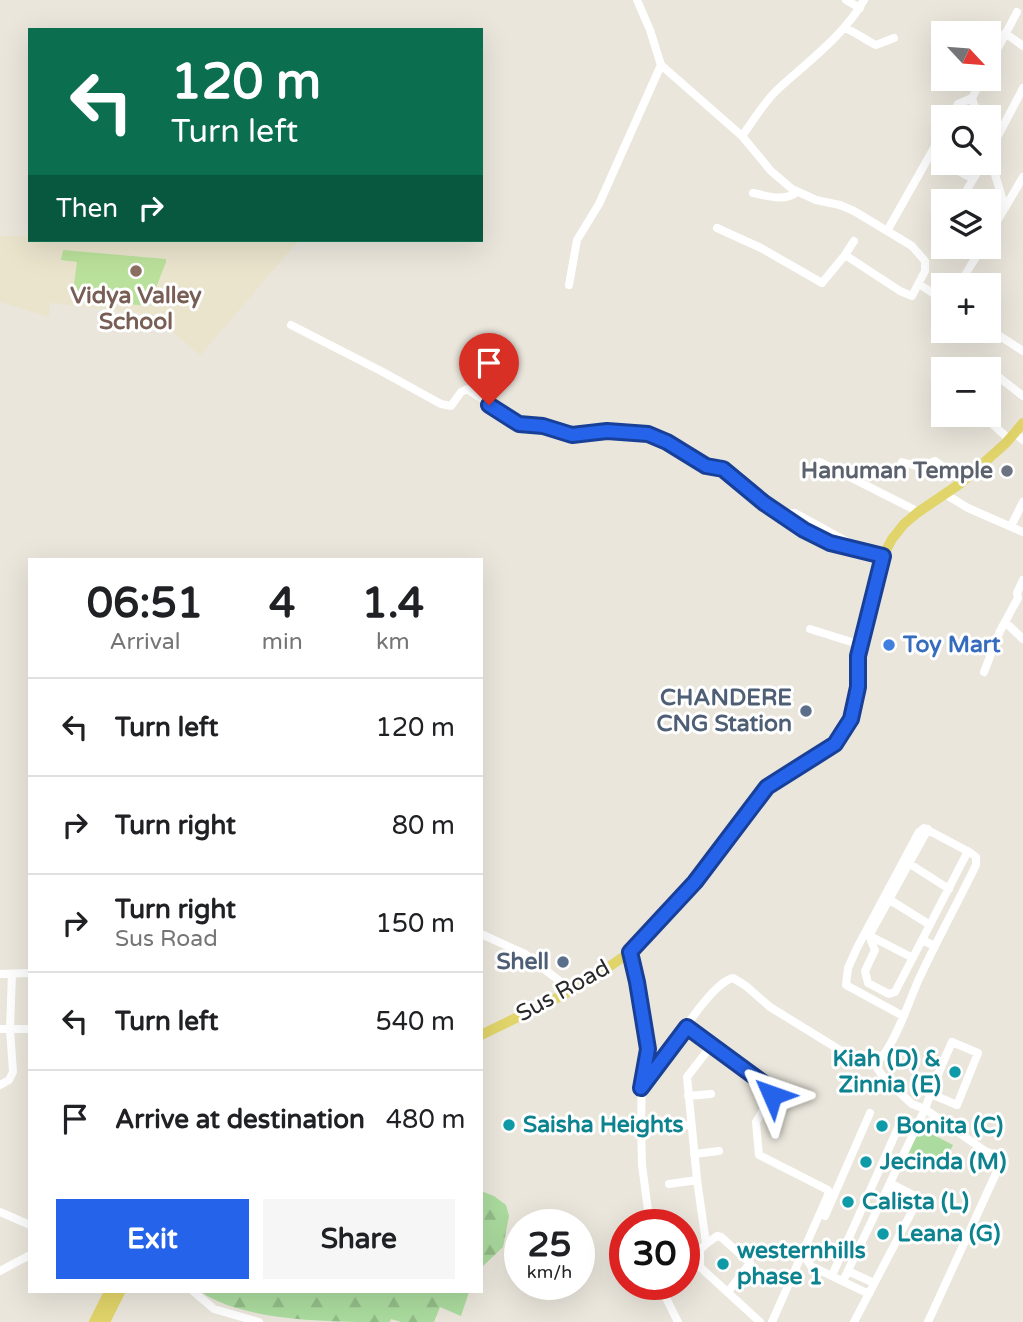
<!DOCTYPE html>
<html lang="en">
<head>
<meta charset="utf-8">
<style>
	body { margin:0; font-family:"Varela Round",sans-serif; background:#f6f6f6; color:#202124; height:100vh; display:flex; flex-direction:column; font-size:26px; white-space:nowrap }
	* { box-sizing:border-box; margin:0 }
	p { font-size:23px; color:#757577 }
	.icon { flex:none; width:38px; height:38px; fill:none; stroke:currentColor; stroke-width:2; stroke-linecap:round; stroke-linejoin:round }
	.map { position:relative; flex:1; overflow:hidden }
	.details { position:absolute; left:28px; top:558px; width:455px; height:735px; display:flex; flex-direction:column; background:#fff; border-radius:0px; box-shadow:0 7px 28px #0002 }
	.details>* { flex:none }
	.guide { position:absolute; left:28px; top:28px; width:455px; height:214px; border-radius:0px; box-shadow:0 7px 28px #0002; background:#0b6e4f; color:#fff; overflow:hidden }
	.needle { width:46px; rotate:116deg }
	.tools { position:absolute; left:931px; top:21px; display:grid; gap:14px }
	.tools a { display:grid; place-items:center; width:70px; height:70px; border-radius:0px; background:#fff; box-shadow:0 7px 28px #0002; font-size:35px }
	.speed { position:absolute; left:504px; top:1209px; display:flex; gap:14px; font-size:35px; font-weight:700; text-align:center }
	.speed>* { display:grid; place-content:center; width:91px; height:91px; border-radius:50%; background:#fff; box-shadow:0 7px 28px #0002; line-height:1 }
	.speed small { font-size:18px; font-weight:400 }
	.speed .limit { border:10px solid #d22; background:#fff; color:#111 }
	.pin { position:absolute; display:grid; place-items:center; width:60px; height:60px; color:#fff; margin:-72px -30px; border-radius:50% 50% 50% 0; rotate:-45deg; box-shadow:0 0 7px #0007 }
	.pin .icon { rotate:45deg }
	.me { position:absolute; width:77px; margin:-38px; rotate:313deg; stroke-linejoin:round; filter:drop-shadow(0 0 5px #0008) }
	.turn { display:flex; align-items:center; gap:24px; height:147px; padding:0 28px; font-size:32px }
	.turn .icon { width:91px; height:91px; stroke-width:2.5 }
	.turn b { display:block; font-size:49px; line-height:60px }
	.then { display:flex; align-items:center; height:66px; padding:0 28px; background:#0003; gap:14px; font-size:26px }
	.eta { display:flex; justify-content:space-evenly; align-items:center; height:119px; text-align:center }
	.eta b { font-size:42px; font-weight:800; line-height:49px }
	.primary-button { display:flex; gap:14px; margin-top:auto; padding:14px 28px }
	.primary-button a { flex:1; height:80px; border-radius:0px; background:#2563eb; color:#fff; font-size:28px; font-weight:800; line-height:80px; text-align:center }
	.primary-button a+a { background:#f6f6f6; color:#202124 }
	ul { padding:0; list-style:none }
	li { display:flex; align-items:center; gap:21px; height:98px; padding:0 28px; border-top:2px solid #e0e0e0 }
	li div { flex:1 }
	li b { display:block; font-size:26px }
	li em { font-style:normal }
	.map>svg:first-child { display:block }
</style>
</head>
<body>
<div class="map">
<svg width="1023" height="1322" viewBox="0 0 1023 1322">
	<defs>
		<pattern id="forest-firs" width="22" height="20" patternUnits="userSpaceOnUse" patternTransform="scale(1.75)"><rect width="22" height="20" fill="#abdb9e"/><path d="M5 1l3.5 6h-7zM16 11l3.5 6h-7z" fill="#93bc88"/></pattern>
	</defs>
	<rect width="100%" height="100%" fill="#eae6dc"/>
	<path fill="#eae4cd" d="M0,236H30V240H299L200,356L154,315L50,303L49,317L0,302Z"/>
	<path fill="#abdb9e" d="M920,1128L953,1145L943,1164L904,1160Z"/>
	<path fill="url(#forest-firs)" d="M481,1191L494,1196L506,1205L509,1216L503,1247L481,1268Z
		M201,1292H469L461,1316L440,1307L434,1322H401L391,1319L390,1322C334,1322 245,1322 201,1292Z"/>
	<path fill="#bae19b" d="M63,250L166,259V262L149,306L72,299L77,262L61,260Z"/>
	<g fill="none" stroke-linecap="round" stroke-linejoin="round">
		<path stroke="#fff" stroke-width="8" d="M637,0L650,30L661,65L742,136L771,171L792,189L816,200L840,205L854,211L912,246L925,261V271L912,296L900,291L845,255L854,241
			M846,0L860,8
			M844,28C857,32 864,40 876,45L894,38
			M1005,33L1023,46
			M989,65L1017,12
			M972,98L978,117
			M951,117L958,104L972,98L982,79
			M742,136C753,121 763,104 776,91C806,63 843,37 864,0
			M989,153L1023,88
			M989,154L1005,208
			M944,163L973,179
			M753,193C768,196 784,202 797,192
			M960,201L983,163
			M717,228L761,248L822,283L845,255
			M887,231L943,132
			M989,235L1023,177
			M919,284L943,300
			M569,285L577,240L599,204L661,65
			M959,285L982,247
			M989,304L993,298
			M291,325L381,371L441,404L451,406L461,392L467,389L519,424L543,426L572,435L628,431L648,434L667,442L706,466L723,469L764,503L804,530L830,543L883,556
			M989,329L1023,351
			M992,372L1023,396
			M969,415L980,422H990L1009,439
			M1014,432L1023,440
			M820,462L913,509L917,513
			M902,462L920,467L935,461L963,481
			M945,494L968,508L1023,532
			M780,513H795L855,546
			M1011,526L1023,502
			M1005,622L1023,639
			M810,629L861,645
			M984,672L1000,631L1018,598L1017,593L1023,580
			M910,864L949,889
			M890,900L930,925
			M481,934L525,954L571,990
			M870,936L913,958
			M922,940L895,992L889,994L868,983L865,971L875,950L871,941L870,934L928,829
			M935,946L922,940L968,851
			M630,952L637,982L648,1049L642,1073L641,1126L642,1165L650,1225
			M0,974L30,973
			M687,1027L770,1088L772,1095L756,1122L759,1155L828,1190V1195L772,1322
			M0,1029H30
			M873,1062L884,1078L912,1104L925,1109L985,1151L1003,1158L928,1322
			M0,1085L9,1080L13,1072L10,1029L12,974
			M641,1089C662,1066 708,983 733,978L746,986L770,1007L861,1063C870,1066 878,1062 884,1054C897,1037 909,1002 918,981C936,942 957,904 976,865V857L971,853L924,828L919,832L857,948L848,968L846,985L903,1016
			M688,1096L711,1094
			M663,1127L691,1125
			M694,1154L719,1151
			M890,1183L925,1109C933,1086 942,1064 952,1042L978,1053L957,1105L931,1094
			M669,1184L697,1180
			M0,1212L30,1225
			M825,1216L870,1113
			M706,1244L717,1236L721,1237L750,1263L728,1292
			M684,1245H692L698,1249
			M700,1249V1267L760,1322
			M684,1254C692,1254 703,1250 706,1243L697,1180L687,1077L711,1046
			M807,1260L811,1266L869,1294
			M0,1271L30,1255
			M834,1271L898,1128
			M848,1271L874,1283
			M843,1281L890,1183L919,1198L854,1322
			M659,1284L678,1322
			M194,1292L214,1309L259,1322"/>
		<path stroke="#e1d46a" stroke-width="10" d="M481,1035L563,995L606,969L630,952L695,882L767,787L835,744L851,719L857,687L858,656L876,581L883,556L892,539L904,524L917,513L961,483L1006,443L1023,423
			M94,1322L109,1292
			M105,1322L120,1292"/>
	</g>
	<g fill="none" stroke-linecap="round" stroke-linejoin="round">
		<defs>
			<path id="route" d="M489,405L519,424L543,426L572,435L607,431L648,434L667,442L706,466L723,469L764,503L804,530L830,543L883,556L858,656V687L851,719L835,744L767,787L695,882L630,952L637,982L648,1049L641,1088L687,1027L770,1088L772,1095"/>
		</defs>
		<use href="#route" stroke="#184099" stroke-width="18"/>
		<use href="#route" stroke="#2563eb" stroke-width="12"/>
	</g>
	<circle fill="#8d6e63" stroke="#fff" stroke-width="2.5" cx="136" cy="271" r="7"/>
	<circle fill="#6b7280" stroke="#fff" stroke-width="2.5" cx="1007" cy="471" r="7"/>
	<circle fill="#3f7fe0" stroke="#fff" stroke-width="2.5" cx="889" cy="645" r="7"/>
	<g fill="#5c6f8a" stroke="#fff" stroke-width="2.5">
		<circle cx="806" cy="711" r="7"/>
		<circle cx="563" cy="962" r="7"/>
	</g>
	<g fill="#0f9aa8" stroke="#fff" stroke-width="2.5">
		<circle cx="955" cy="1072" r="7"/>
		<circle cx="509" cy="1125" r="7"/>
		<circle cx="882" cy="1126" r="7"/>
		<circle cx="866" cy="1162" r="7"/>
		<circle cx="848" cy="1202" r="7"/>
		<circle cx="883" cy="1234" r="7"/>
		<circle cx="723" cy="1264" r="7"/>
	</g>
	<g text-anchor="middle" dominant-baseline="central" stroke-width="6" stroke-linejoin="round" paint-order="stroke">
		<g font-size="23" font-weight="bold" fill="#785e54" stroke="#fff">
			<text x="136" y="296">Vidya Valley<tspan x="136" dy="26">School</tspan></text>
		</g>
		<g font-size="23" font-weight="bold" fill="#5b616d" stroke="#fff" text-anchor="end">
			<text x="993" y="471">Hanuman Temple</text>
		</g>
		<g font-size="23" font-weight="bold" fill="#366cbe" stroke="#fff" text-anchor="start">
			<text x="903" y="645">Toy Mart</text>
		</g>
		<g font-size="23" font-weight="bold" fill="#4e5e75" stroke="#fff" text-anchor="end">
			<text x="792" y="698">CHANDERE<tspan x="792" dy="26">CNG Station</tspan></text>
			<text x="549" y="962">Shell</text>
		</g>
		<g font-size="23" fill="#292929" stroke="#fff">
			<text transform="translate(563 991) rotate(-29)">Sus Road</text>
		</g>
		<g font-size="23" font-weight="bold" fill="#0d838f" stroke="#fff" text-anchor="start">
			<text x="941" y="1059" text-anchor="end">Kiah (D) &amp;<tspan x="941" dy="26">Zinnia (E)</tspan></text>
			<text x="523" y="1125">Saisha Heights</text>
			<text x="896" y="1126">Bonita (C)</text>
			<text x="880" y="1162">Jecinda (M)</text>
			<text x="862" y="1202">Calista (L)</text>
			<text x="897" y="1234">Leana (G)</text>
			<text x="737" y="1251">westernhills<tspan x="737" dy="26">phase 1</tspan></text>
		</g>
	</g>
</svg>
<div class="tools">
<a><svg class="needle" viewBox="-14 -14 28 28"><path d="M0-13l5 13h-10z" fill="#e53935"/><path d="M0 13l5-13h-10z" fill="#757577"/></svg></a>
<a><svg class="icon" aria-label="search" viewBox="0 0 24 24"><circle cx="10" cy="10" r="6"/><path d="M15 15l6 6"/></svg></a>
<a><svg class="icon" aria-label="layers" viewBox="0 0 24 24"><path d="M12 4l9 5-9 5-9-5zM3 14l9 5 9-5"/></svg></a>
<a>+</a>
<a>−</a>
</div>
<div class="speed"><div>25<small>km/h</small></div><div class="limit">30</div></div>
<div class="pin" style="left:489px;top:405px;background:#d93025"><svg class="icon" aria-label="arrive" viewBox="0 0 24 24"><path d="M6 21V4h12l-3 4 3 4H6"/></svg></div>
<svg class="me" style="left:772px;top:1095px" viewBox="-20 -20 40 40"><path d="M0-17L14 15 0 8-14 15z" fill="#2563eb" stroke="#fff" stroke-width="4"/></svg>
<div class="guide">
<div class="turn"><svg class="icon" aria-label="left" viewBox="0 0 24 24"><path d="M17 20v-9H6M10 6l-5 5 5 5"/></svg><div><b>120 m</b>Turn left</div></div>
<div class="then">Then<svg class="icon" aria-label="right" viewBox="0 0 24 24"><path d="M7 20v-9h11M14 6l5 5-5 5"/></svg></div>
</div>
<section class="details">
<div class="eta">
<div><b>06:51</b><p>Arrival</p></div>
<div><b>4</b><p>min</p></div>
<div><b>1.4</b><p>km</p></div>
</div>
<ul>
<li><svg class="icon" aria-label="left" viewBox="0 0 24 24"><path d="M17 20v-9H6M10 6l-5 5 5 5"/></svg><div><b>Turn left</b></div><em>120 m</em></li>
<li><svg class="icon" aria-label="right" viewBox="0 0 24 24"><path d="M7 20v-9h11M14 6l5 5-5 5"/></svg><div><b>Turn right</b></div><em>80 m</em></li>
<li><svg class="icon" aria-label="right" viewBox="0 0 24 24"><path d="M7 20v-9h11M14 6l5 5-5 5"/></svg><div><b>Turn right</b><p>Sus Road</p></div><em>150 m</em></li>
<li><svg class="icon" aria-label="left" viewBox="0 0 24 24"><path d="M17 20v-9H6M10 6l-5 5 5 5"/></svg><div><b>Turn left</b></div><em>540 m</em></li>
<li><svg class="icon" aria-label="arrive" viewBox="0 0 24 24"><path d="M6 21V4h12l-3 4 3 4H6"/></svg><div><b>Arrive at destination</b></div><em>480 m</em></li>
</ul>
<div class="primary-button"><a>Exit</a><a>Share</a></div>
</section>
</div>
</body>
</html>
